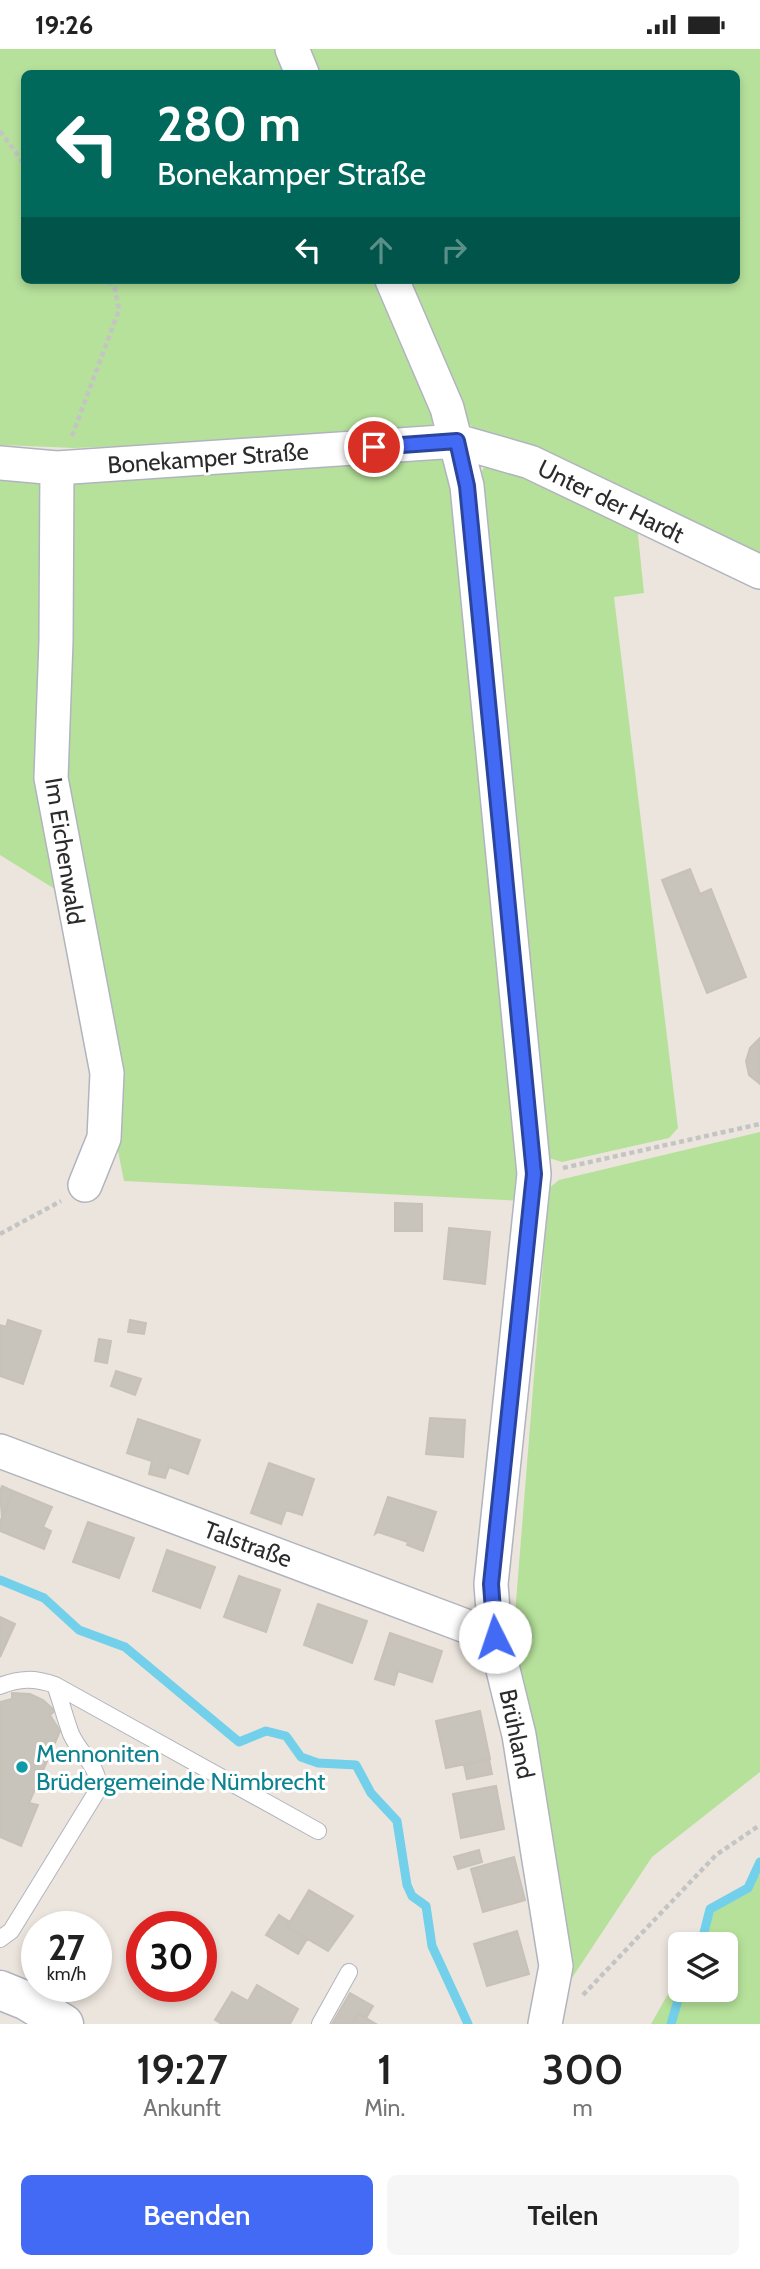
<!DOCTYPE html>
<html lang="de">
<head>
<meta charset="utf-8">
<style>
	body { margin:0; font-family:Cabin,sans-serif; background:#f6f6f6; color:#222; height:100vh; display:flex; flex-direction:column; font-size:26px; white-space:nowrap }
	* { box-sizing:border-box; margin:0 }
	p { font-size:23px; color:#767676 }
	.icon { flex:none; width:38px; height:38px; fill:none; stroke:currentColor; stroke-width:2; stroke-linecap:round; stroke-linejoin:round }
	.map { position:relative; height:1975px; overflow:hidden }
	.panel { display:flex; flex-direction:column; background:#fff; flex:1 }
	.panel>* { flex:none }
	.banner { position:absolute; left:21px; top:21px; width:719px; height:214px; border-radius:10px; box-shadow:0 4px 10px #0003; background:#00695c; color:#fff; overflow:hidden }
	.tools { position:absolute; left:668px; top:1883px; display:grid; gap:14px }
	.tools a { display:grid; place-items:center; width:70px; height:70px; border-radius:10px; background:#fff; box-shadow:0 4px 10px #0003; font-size:35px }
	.speed { position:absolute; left:21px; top:1862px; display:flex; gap:14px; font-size:35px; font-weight:700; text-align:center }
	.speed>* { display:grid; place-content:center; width:91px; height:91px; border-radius:50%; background:#fff; box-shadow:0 4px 10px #0003; line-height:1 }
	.speed small { font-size:18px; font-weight:400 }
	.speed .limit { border:10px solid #d22; background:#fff; color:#111 }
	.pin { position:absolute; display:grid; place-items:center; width:60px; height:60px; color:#fff; margin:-30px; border:4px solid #fff; border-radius:50%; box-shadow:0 2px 7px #0007 }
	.me { position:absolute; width:77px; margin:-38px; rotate:356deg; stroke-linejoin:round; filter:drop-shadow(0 0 5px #0008) }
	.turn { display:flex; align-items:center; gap:24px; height:147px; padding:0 21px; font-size:32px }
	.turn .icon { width:91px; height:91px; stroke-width:2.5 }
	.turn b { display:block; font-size:49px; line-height:60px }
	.lanes { display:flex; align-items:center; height:66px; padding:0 21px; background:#0003; justify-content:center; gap:35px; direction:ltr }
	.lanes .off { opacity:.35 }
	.eta { display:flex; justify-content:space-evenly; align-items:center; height:119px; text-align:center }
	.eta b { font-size:42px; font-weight:600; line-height:49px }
	.action { display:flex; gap:14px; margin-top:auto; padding:14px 21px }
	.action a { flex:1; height:80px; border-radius:10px; background:#426af4; color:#fff; font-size:28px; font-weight:600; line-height:80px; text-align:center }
	.action a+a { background:#f6f6f6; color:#222 }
	.status { display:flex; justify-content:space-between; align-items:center; height:49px; padding:0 35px; background:#fff; direction:ltr }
	.status svg { height:19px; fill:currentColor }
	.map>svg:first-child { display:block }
</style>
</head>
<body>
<div class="status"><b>19:26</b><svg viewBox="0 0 49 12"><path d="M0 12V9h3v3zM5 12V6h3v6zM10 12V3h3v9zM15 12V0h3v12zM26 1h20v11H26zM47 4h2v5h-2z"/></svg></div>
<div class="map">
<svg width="760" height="1975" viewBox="0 0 760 1975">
	<rect width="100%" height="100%" fill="#ece5dd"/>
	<path fill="#b6e19b" d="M0,0H284L295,24H24V231H384L438,360L431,379L424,385L74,399L0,396Z
		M297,0H760V509L476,381L461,368L398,231H737V24H308Z
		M430,403L448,410L525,1152L124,1132L110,1062L62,747L65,446L75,424Z
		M489,413L637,476L644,544L614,548L678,1079L669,1089L562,1113L549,1109L479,425Z
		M0,423L49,424L66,847L0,806Z
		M760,1083V1723L652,1808L570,1932L514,1578L549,1139L559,1131Z
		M760,1825V1975H651L681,1922V1941H726V1895H696L718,1856Z"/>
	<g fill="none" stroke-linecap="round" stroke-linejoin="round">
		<path stroke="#73d0eb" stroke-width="9" d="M0,1531L44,1549L79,1581L125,1598L239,1693L266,1682L286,1687L301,1708L318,1714L356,1716L371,1744L397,1772L407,1836L412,1847L426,1857L432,1897L468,1975
			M701,1895L710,1860L748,1839L760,1813
			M671,1975L681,1941"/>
	</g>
	<path fill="#c8c3bb" stroke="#c7c1b7" stroke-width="2" d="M690,820L700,845L711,840L746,928L707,944L662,831Z
		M760,989V1035L749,1026L746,1012L750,999Z
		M395,1154L422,1155V1182H395Z
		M449,1179L490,1183L485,1235L444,1230Z
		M8,1271L41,1282L23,1335L0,1327V1276L6,1278Z
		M130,1271L146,1274L144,1285L128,1283Z
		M99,1290L111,1292L107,1314L95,1312Z
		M116,1322L141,1330L135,1346L111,1337Z
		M430,1369L465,1371L463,1408L426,1405Z
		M138,1370L200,1391L188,1425L169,1418L165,1429L149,1425L152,1412L127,1404Z
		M269,1414L314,1430L302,1466L286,1461L281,1475L251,1464Z
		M2,1437L13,1442L2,1469L0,1442Z
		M13,1442L52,1458L43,1478L51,1482L44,1500L0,1482V1473Z
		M388,1448L436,1463L423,1502L407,1496L408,1493L378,1483L375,1485Z
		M88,1473L134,1489L119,1529L73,1513Z
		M167,1501L215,1518L200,1559L153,1542Z
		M239,1527L280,1541L266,1583L224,1568Z
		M318,1555L367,1572L352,1614L304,1596Z
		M0,1568L15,1575L0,1608Z
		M390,1584L442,1602L432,1633L398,1622L394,1636L375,1630Z
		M12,1644L30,1645L43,1651L55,1662L50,1666L60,1682L29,1754L38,1756L21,1797L0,1788V1653L12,1650Z
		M480,1662L490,1710L446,1719L436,1672Z
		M489,1710L492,1725L467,1730L464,1716Z
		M496,1737L504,1780L461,1789L453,1745Z
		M479,1801L482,1813L458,1820L454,1808Z
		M514,1808L525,1851L483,1863L471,1820Z
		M309,1841L353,1867L328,1902L287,1878Z
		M279,1866L290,1873L287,1878L307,1890L298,1905L266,1886Z
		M517,1882L529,1925L487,1937L474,1895Z
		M257,1936L298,1960L290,1975H222L215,1971L232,1943L248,1952Z
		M350,1944L373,1957L366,1969L358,1964L352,1975H332Z
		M358,1964L366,1969L376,1975H352Z"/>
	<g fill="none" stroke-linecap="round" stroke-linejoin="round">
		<defs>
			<path id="service" d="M55,1636L318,1782
				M0,1637C19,1629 35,1629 55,1636C61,1652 65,1669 71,1685C81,1707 97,1714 99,1739L11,1882L0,1890
				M320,1975L349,1923"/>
			<path id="minor" d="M292,0L302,24
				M392,231L447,359L467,437L534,1125L491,1535L495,1588L519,1686L556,1917L545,1975
				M0,414L57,419L457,392L530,413L760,523
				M57,419L56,592L51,729L107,1024L104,1089L85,1136
				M0,1402L495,1588"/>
			<path id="secondary" d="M0,1941L27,1952L64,1975"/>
		</defs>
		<use href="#service" stroke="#b1b4be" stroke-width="18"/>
		<use href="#minor" stroke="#b1b4be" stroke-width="36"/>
		<use href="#secondary" stroke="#b1b4be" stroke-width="41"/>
		<path stroke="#c4c4c4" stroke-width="4.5" stroke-dasharray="5 3.5" stroke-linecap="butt" d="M0,82L24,115
			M72,387L119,261L115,240L108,231
			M563,1119L760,1075
			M0,1185L61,1152
			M583,1946L716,1806L760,1776"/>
		<use href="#service" stroke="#fff" stroke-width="16"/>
		<use href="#minor" stroke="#fff" stroke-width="33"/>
		<use href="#secondary" stroke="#fff" stroke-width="38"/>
	</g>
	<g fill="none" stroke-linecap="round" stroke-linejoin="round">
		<defs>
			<path id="route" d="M374,398L457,392L467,437L534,1125L491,1535L495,1588"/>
		</defs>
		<use href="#route" stroke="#2b459f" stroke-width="18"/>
		<use href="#route" stroke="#426af4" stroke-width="12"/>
	</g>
	<circle fill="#0f9aa8" stroke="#fff" stroke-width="2.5" cx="22" cy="1718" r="7"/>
	<g text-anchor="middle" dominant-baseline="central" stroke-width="6" stroke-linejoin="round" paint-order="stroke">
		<g font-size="24" fill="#2b2b2b" stroke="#fff">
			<text transform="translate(208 409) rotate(-4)">Bonekamper Straße</text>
			<text transform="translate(611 452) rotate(26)">Unter der Hardt</text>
			<text transform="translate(65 802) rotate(81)">Im Eichenwald</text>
			<text transform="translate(248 1495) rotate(20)">Talstraße</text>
			<text transform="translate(517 1685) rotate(78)">Brühland</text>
		</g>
		<g font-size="24" fill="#0d838f" stroke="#fff" text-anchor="start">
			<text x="36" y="1704">Mennoniten<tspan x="36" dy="28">Brüdergemeinde Nümbrecht</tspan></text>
		</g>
	</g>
</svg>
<div class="tools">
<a><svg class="icon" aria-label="layers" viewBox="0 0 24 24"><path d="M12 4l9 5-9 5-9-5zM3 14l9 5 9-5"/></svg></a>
</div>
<div class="speed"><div>27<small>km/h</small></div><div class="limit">30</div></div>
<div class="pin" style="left:374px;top:398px;background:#d93025"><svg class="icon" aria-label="arrive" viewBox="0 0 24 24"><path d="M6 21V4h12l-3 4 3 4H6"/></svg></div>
<svg class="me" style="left:495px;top:1588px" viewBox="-20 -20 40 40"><circle r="19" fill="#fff"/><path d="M0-13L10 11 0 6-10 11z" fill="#426af4"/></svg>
<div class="banner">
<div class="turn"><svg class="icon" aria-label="left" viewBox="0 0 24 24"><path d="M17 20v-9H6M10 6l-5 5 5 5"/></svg><div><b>280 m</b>Bonekamper Straße</div></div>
<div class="lanes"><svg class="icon" aria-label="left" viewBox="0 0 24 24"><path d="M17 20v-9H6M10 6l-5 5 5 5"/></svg><svg class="icon off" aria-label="ahead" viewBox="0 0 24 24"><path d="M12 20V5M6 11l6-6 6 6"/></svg><svg class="icon off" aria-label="right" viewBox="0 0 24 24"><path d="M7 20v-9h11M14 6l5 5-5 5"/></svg></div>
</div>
</div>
<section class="panel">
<div class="eta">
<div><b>19:27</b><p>Ankunft</p></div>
<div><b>1</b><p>Min.</p></div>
<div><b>300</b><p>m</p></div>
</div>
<div class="action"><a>Beenden</a><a>Teilen</a></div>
</section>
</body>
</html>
